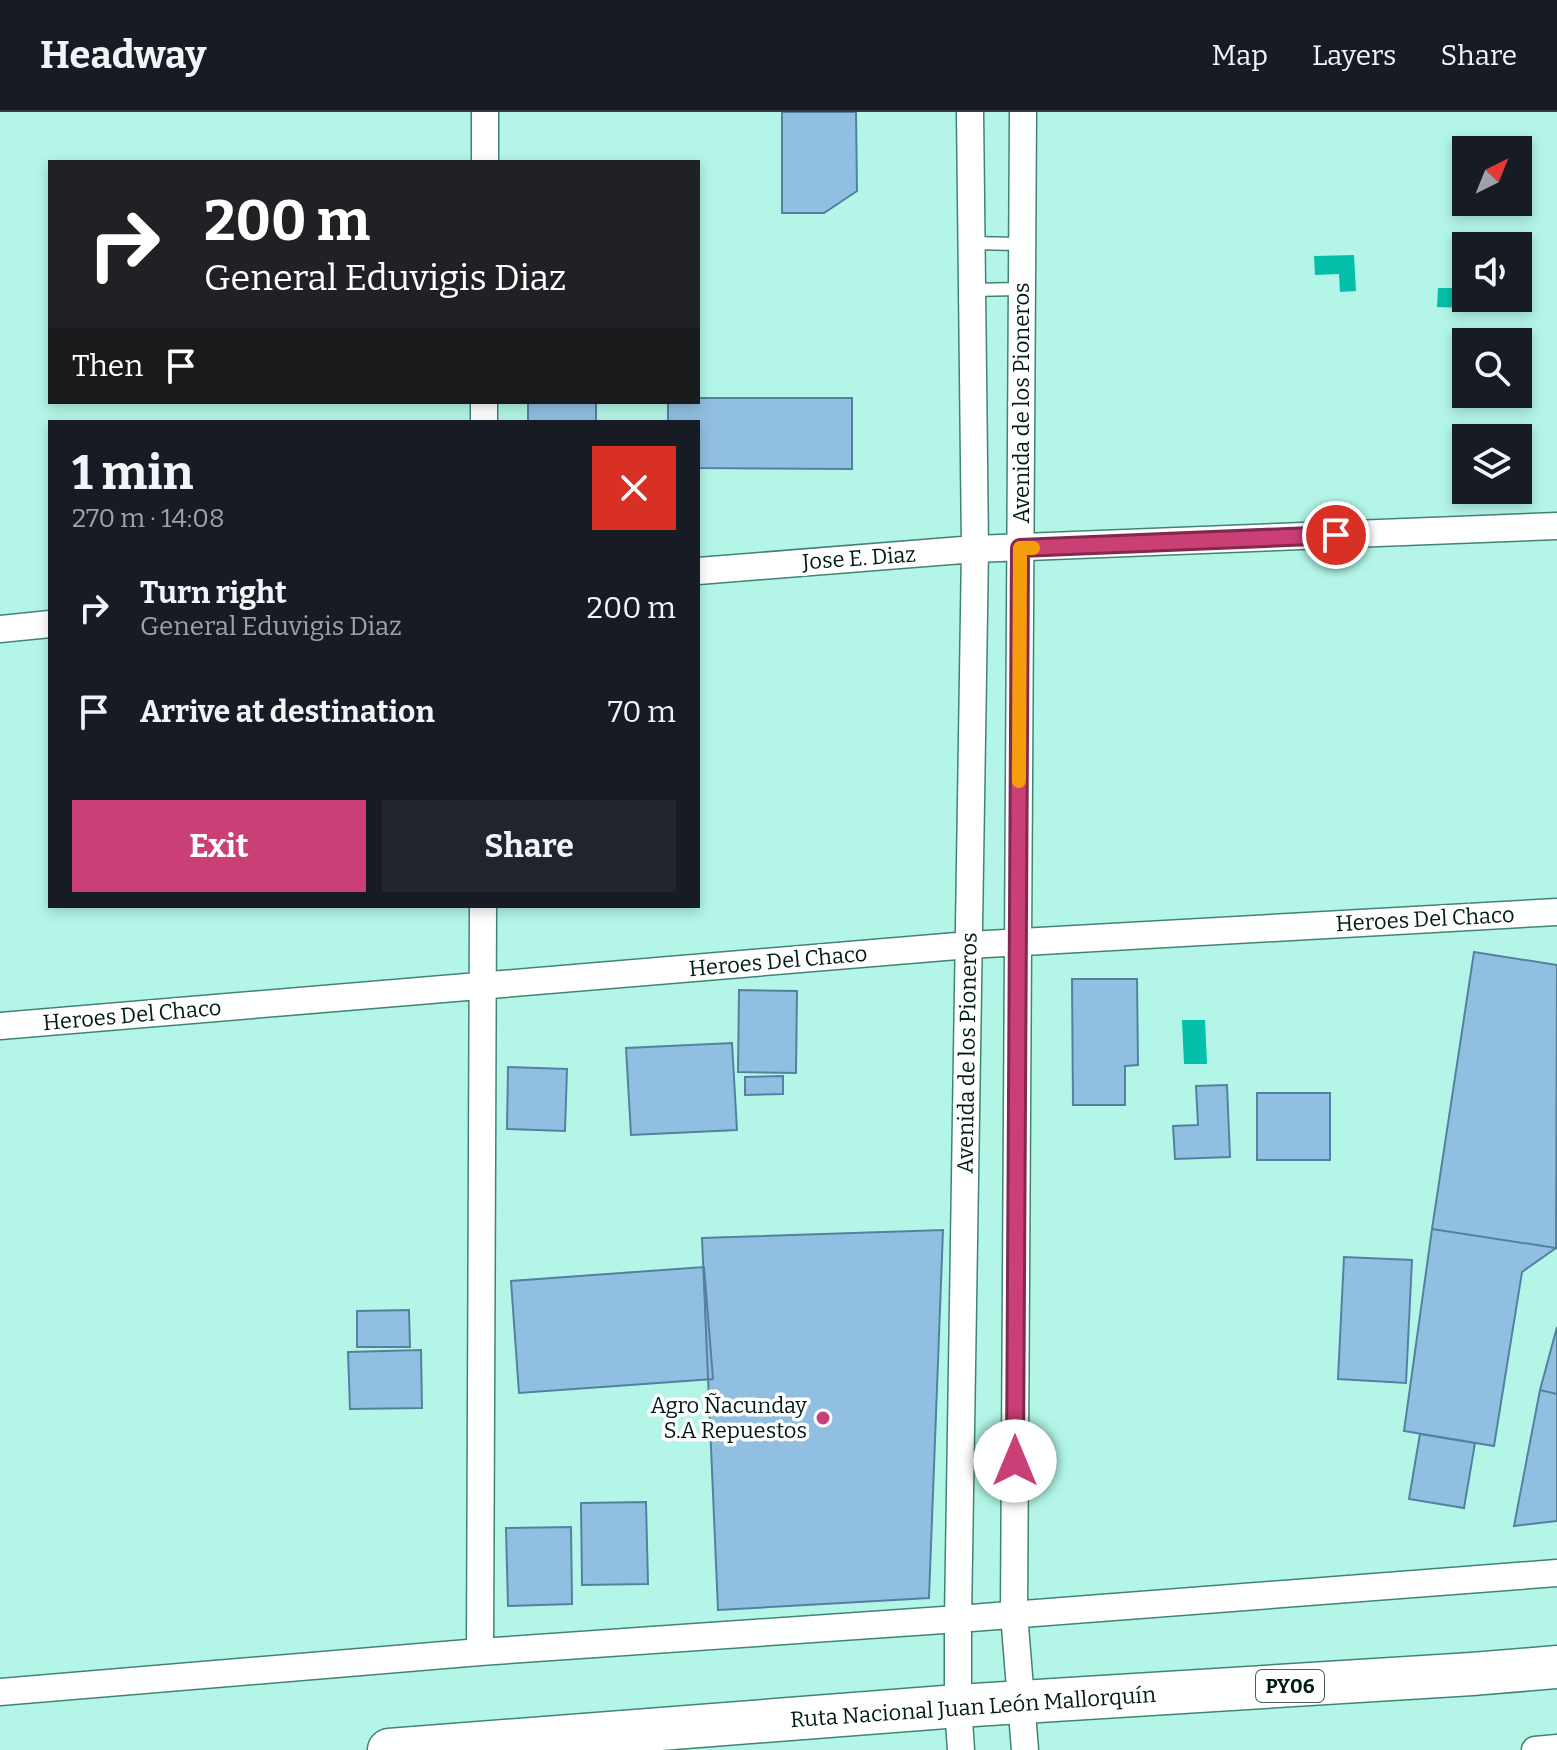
<!DOCTYPE html>
<html lang="en">
<head>
<meta charset="utf-8">
<style>
	body { margin:0; font-family:Bitter,serif; background:#20242c; color:#f1f3f6; height:100vh; display:flex; flex-direction:column; font-size:30px; white-space:nowrap }
	* { box-sizing:border-box; margin:0 }
	p { font-size:26px; color:#9ea1a6 }
	.icon { flex:none; width:44px; height:44px; fill:none; stroke:currentColor; stroke-width:2; stroke-linecap:round; stroke-linejoin:round }
	.map { position:relative; flex:1; overflow:hidden }
	.side { position:absolute; left:48px; top:308px; width:652px; height:488px; display:flex; flex-direction:column; background:#171b24; border-radius:0px; box-shadow:0 4px 12px #0003 }
	.side>* { flex:none }
	.top-card { position:absolute; left:48px; top:48px; width:652px; height:244px; border-radius:0px; box-shadow:0 4px 12px #0003; background:#202124; color:#fff; overflow:hidden }
	.needle { width:52px; rotate:43deg }
	.fabs { position:absolute; left:1452px; top:24px; display:grid; gap:16px }
	.fabs a { display:grid; place-items:center; width:80px; height:80px; border-radius:0px; background:#171b24; box-shadow:0 4px 12px #0003; font-size:40px }
	.pin { position:absolute; display:grid; place-items:center; width:68px; height:68px; color:#fff; margin:-34px; border:4px solid #fff; border-radius:50%; box-shadow:0 2px 8px #0007 }
	.me { position:absolute; width:88px; margin:-44px; rotate:0deg; stroke-linejoin:round; filter:drop-shadow(0 0 6px #0008) }
	.turn { display:flex; align-items:center; gap:28px; height:168px; padding:0 24px; font-size:36px }
	.turn .icon { width:104px; height:104px; stroke-width:2.5 }
	.turn b { display:block; font-size:56px; line-height:68px }
	.then { display:flex; align-items:center; height:76px; padding:0 24px; background:#0003; gap:16px; font-size:30px }
	.round { display:grid; place-items:center; flex:none; width:84px; height:84px; border-radius:0px; background:#20242c }
	.overview { display:flex; align-items:center; justify-content:space-between; height:136px; padding:0 24px }
	h1 { font-size:48px; font-weight:700; line-height:60px }
	.primary-button { display:flex; gap:16px; margin-top:auto; padding:16px 24px }
	.primary-button a { flex:1; height:92px; border-radius:0px; background:#ca3f76; color:#fff; font-size:32px; font-weight:700; line-height:92px; text-align:center }
	.primary-button a+a { background:#20242c; color:#f1f3f6 }
	ul { padding:0; list-style:none }
	li { display:flex; align-items:center; gap:24px; height:104px; padding:0 24px }
	li div { flex:1 }
	li b { display:block; font-size:30px }
	li em { font-style:normal }
	header { display:flex; align-items:center; gap:48px; box-sizing:border-box; height:112px; padding:0 40px; background:#171b24; border-bottom:2px solid #363941 }
	header strong { font-size:38px }
	nav { display:flex; gap:44px; margin-inline-start:auto; font-size:28px }
	.map>svg:first-child { display:block }
</style>
</head>
<body>
<header>
<strong>Headway</strong>
<nav><a>Map</a><a>Layers</a><a>Share</a></nav>
</header>
<div class="map">
<svg width="1557" height="1638" viewBox="0 0 1557 1638">
	<rect width="100%" height="100%" fill="#b3f6e8"/>
	<path fill="#04c0aa" d="M1354,143L1356,179L1340,180L1339,162L1315,163L1314,144Z
		M1438,176H1466V186H1469L1468,196L1437,195Z
		M1182,908H1205L1207,952H1184Z"/>
	<path fill="#91bfe1" stroke="#5581a0" stroke-width="2" d="M782,0H856L857,79L824,101H782Z
		M698,286H852V357L698,356V310H668V290H698Z
		M528,290H596V310H528Z
		M1474,840L1557,853L1556,1136L1432,1117Z
		M1072,867H1137L1138,953L1125,954V993H1073Z
		M739,878L797,879L796,961L738,960Z
		M732,931L737,1018L631,1023L626,936Z
		M508,955L567,957L565,1019L507,1017Z
		M783,964V982L745,983V965Z
		M1227,973L1230,1045L1175,1047L1173,1014L1198,1013L1196,974Z
		M1257,981H1330V1048H1257Z
		M1432,1117L1556,1136L1522,1160L1494,1334L1404,1319Z
		M943,1118L929,1486L718,1498L702,1126Z
		M1344,1145L1412,1148L1406,1271L1338,1267Z
		M704,1155L713,1267L519,1281L511,1169Z
		M409,1198L410,1235H357V1199Z
		M1557,1215V1282L1540,1278Z
		M421,1238L422,1296L350,1297L348,1240Z
		M1540,1278L1557,1282V1409L1514,1414Z
		M1420,1322L1475,1331L1464,1396L1409,1387Z
		M646,1390L648,1472L582,1473L581,1391Z
		M571,1415L572,1492L508,1494L506,1416Z"/>
	<g fill="none" stroke-linecap="round" stroke-linejoin="round">
		<defs>
			<path id="service" d="M972,131L1022,132
				M972,178L1022,177"/>
			<path id="minor" d="M1023,0L1014,1502L1025,1638
				M485,50V0
				M484,310V290
				M698,459L975,437L1557,414
				M0,517L50,512
				M0,914L969,833L1557,800
				M480,1540L483,794
				M0,1580L480,1540L958,1507L1557,1461
				M961,1638L958,1594V1507L975,437L970,0
				M1535,1638L1557,1636"/>
			<path id="trunk" d="M389,1638L958,1594L1472,1562L1557,1555"/>
		</defs>
		<use href="#service" stroke="#438377" stroke-width="15"/>
		<use href="#minor" stroke="#438377" stroke-width="29"/>
		<use href="#trunk" stroke="#438377" stroke-width="45"/>
		<use href="#service" stroke="#fff" stroke-width="12"/>
		<use href="#minor" stroke="#fff" stroke-width="26"/>
		<use href="#trunk" stroke="#fff" stroke-width="42"/>
	</g>
	<g fill="none" stroke-linecap="round" stroke-linejoin="round">
		<defs>
			<path id="route" d="M1015,1349L1020,436L1336,423"/>
		</defs>
		<use href="#route" stroke="#83294d" stroke-width="20"/>
		<use href="#route" stroke="#ca3f76" stroke-width="14"/>
		<path stroke="#f59e0b" stroke-width="14" d="M1019,669L1020,436H1033"/>
	</g>
	<circle fill="#ca3f76" stroke="#fff" stroke-width="3" cx="823" cy="1306" r="8"/>
	<g text-anchor="middle" dominant-baseline="central" stroke-width="7" stroke-linejoin="round" paint-order="stroke">
		<rect fill="#fff" stroke="#4d5f5d" stroke-width="2" x="1256" y="1558" width="68" height="32" rx="6"/>
		<g font-size="20" font-weight="bold" fill="#011b17">
			<text x="1290" y="1574">PY06</text>
		</g>
		<g font-size="22" fill="#011b17" stroke="#fff">
			<text transform="translate(1021 291) rotate(-90)">Avenida de los Pioneros</text>
			<text transform="translate(859 446) rotate(-4)">Jose E. Diaz</text>
			<text transform="translate(1425 807) rotate(-3)">Heroes Del Chaco</text>
			<text transform="translate(778 849) rotate(-5)">Heroes Del Chaco</text>
			<text transform="translate(132 903) rotate(-5)">Heroes Del Chaco</text>
			<text transform="translate(967 941) rotate(-89)">Avenida de los Pioneros</text>
			<text transform="translate(973 1595) rotate(-4)">Ruta Nacional Juan León Mallorquín</text>
		</g>
		<g font-size="22" fill="#011b17" stroke="#fff" text-anchor="end">
			<text x="807" y="1293">Agro Ñacunday<tspan x="807" dy="25">S.A Repuestos</tspan></text>
		</g>
	</g>
</svg>
<div class="fabs">
<a><svg class="needle" viewBox="-14 -14 28 28"><path d="M0-13l5 13h-10z" fill="#e53935"/><path d="M0 13l5-13h-10z" fill="#9ea1a6"/></svg></a>
<a><svg class="icon" aria-label="sound" viewBox="0 0 24 24"><path d="M4 9h4l5-4v14l-5-4H4zM17 9q2 3 0 6"/></svg></a>
<a><svg class="icon" aria-label="search" viewBox="0 0 24 24"><circle cx="10" cy="10" r="6"/><path d="M15 15l6 6"/></svg></a>
<a><svg class="icon" aria-label="layers" viewBox="0 0 24 24"><path d="M12 4l9 5-9 5-9-5zM3 14l9 5 9-5"/></svg></a>
</div>
<div class="pin" style="left:1336px;top:423px;background:#d93025"><svg class="icon" aria-label="arrive" viewBox="0 0 24 24"><path d="M6 21V4h12l-3 4 3 4H6"/></svg></div>
<svg class="me" style="left:1015px;top:1349px" viewBox="-20 -20 40 40"><circle r="19" fill="#fff"/><path d="M0-13L10 11 0 6-10 11z" fill="#ca3f76"/></svg>
<div class="top-card">
<div class="turn"><svg class="icon" aria-label="right" viewBox="0 0 24 24"><path d="M7 20v-9h11M14 6l5 5-5 5"/></svg><div><b>200 m</b>General Eduvigis Diaz</div></div>
<div class="then">Then<svg class="icon" aria-label="arrive" viewBox="0 0 24 24"><path d="M6 21V4h12l-3 4 3 4H6"/></svg></div>
</div>
<section class="side">
<div class="overview"><div><h1>1 min</h1><p>270 m · 14:08</p></div><a class="round" style="background:#d93025;color:#fff"><svg class="icon" aria-label="close" viewBox="0 0 24 24"><path d="M6 6l12 12M18 6L6 18"/></svg></a></div>
<ul>
<li><svg class="icon" aria-label="right" viewBox="0 0 24 24"><path d="M7 20v-9h11M14 6l5 5-5 5"/></svg><div><b>Turn right</b><p>General Eduvigis Diaz</p></div><em>200 m</em></li>
<li><svg class="icon" aria-label="arrive" viewBox="0 0 24 24"><path d="M6 21V4h12l-3 4 3 4H6"/></svg><div><b>Arrive at destination</b></div><em>70 m</em></li>
</ul>
<div class="primary-button"><a>Exit</a><a>Share</a></div>
</section>
</div>
</body>
</html>
